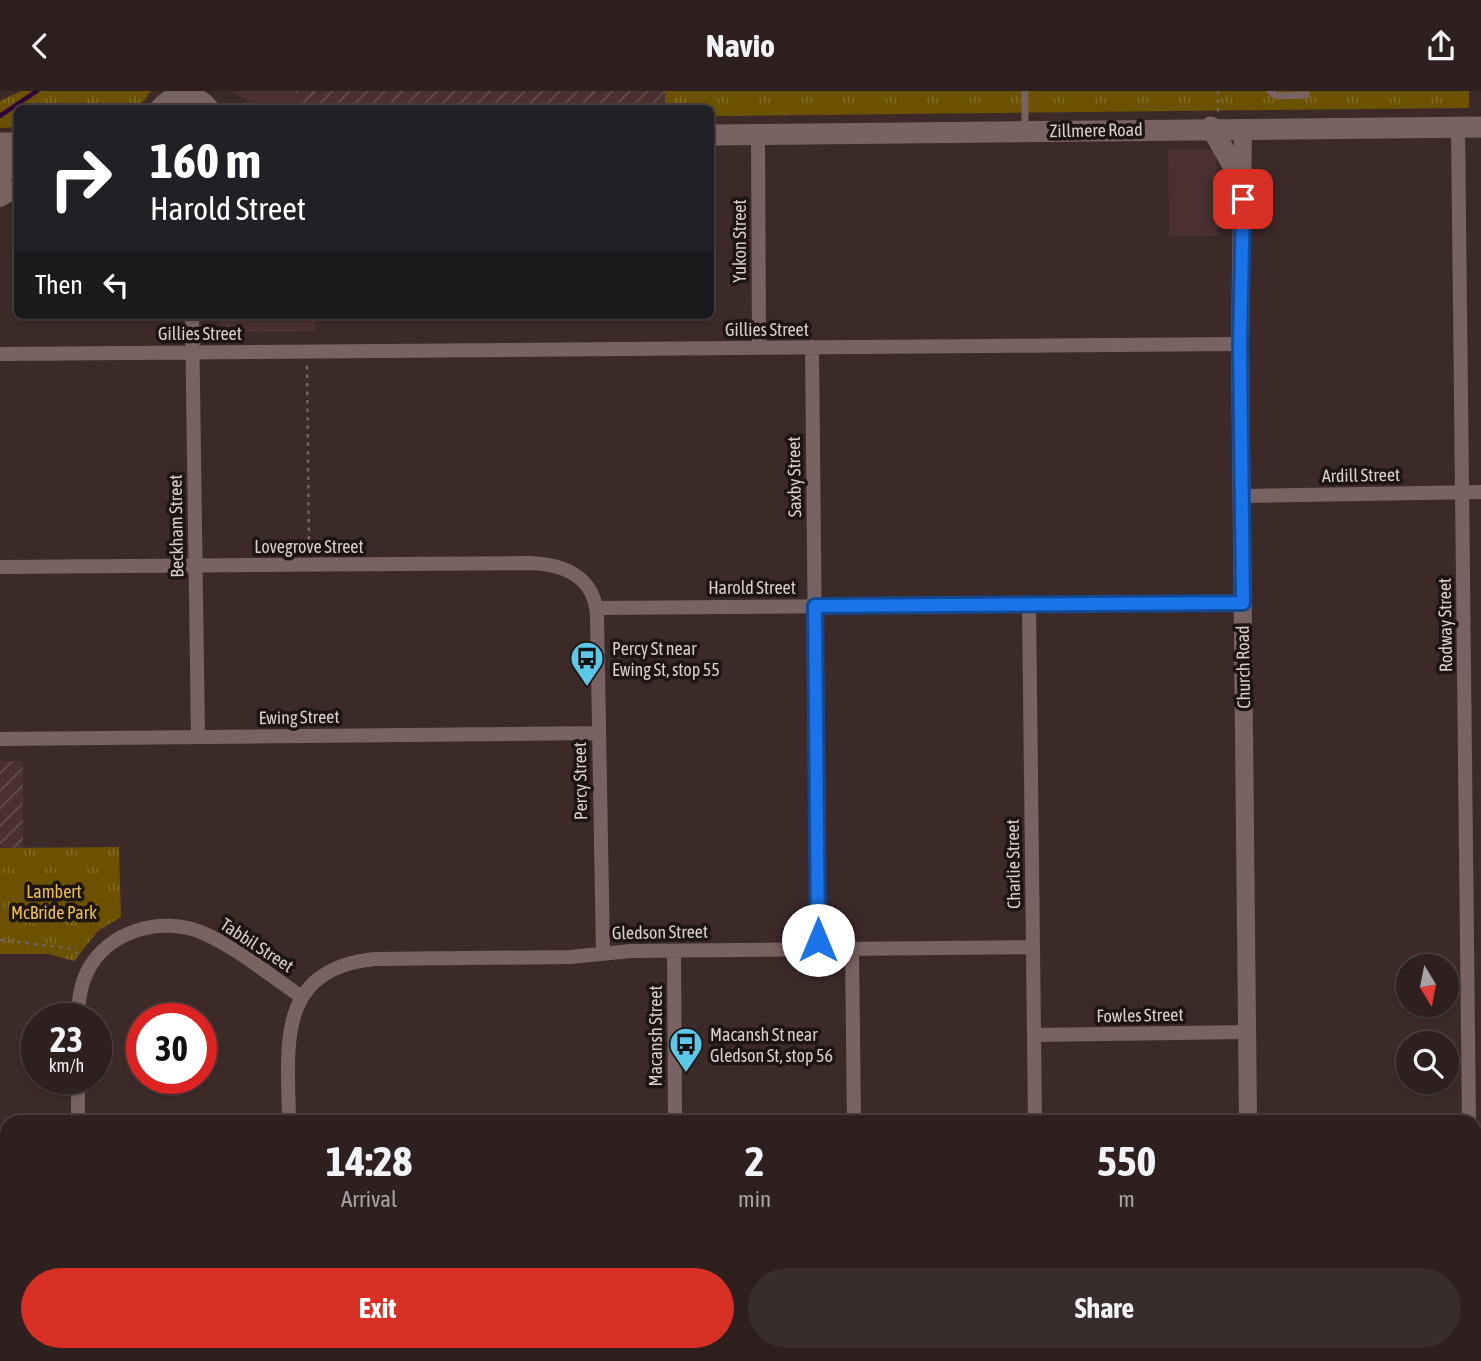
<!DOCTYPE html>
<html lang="en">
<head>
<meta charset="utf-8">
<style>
	body { margin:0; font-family:"Asap Condensed",sans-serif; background:#392d2c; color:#f1f3f6; height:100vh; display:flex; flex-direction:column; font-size:26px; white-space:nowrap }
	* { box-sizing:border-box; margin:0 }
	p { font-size:23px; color:#a7a3a4 }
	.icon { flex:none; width:38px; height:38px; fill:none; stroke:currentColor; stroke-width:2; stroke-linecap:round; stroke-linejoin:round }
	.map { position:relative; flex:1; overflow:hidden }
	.drawer { position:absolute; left:0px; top:1024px; width:1482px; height:247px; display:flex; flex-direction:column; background:#2d201f; border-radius:21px 21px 0 0; box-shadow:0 2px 5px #0004,0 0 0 2px #483e3d }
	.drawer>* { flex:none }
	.guide { position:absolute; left:14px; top:14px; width:700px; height:214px; border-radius:10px; box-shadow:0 2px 5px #0004,0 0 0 2px #483e3d; background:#202124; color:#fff; overflow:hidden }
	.needle { width:46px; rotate:170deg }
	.fabs { position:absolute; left:1396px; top:863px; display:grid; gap:14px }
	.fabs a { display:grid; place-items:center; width:63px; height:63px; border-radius:50%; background:#2d201f; box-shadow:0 2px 5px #0004,0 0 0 2px #483e3d; font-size:35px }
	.speed { position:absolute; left:21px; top:912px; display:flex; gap:14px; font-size:35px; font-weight:700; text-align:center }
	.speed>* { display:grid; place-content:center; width:91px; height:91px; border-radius:50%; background:#2d201f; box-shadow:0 2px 5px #0004,0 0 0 2px #483e3d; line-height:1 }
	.speed small { font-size:18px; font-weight:400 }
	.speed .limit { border:10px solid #d22; background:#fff; color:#111 }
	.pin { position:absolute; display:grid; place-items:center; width:60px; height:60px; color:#fff; margin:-30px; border-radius:14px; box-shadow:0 4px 10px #0006 }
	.me { position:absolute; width:77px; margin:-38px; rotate:0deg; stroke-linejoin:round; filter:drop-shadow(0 0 5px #0008) }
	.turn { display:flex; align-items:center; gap:24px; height:147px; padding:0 21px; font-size:32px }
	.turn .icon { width:91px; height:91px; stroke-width:2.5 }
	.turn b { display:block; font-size:49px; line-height:60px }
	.then { display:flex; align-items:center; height:66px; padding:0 21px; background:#0003; gap:14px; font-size:26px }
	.eta { display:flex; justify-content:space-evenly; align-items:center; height:119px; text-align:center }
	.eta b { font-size:42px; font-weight:700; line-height:49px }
	.primary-button { display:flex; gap:14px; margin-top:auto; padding:14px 21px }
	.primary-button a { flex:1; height:80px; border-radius:42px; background:#d93025; color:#fff; font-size:28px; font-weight:700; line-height:80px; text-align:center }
	.primary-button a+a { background:#392d2c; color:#f1f3f6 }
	header { display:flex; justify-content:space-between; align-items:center; height:91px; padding:0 21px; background:#2d201f; font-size:32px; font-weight:700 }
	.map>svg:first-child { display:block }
</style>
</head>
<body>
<header><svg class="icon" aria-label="back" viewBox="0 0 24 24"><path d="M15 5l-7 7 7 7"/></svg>Navio<svg class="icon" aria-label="share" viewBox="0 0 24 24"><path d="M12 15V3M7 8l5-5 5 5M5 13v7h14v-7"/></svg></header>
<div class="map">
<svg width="1481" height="1270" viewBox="0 0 1481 1270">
	<defs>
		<pattern id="industrial-furrows" width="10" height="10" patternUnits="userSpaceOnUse" patternTransform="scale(1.75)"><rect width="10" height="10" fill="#4a3030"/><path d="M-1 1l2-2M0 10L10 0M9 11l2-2" fill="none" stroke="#644d4d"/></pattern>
		<pattern id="park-tufts" width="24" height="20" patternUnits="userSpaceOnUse" patternTransform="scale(1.75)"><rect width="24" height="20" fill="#6c5100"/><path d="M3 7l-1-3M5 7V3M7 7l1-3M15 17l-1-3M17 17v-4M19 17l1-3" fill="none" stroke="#806924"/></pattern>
	</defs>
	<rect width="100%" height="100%" fill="#3c2a29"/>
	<path fill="#4a3030" d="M230,0H296L297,17H261Z
		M1168,59H1212L1216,62L1218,145H1169Z
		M219,224H315V240L219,241Z"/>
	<path fill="url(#industrial-furrows)" d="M296,0H665V17L297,18Z
		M0,670H23V757H0Z"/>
	<path fill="url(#park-tufts)" d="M21,0H151L144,10L132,17L18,18L17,36L0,37V10Z
		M665,0H1469V17L711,25L710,18L665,17Z
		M119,756L121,826L98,840L74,870L48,863H0V757Z"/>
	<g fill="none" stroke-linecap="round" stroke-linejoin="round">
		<path stroke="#30003e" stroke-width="4.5" d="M0,25L37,0"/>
		<path stroke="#736362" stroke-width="2.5" stroke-dasharray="3.5 5" stroke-linecap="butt" d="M1218,0V21
			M307,275L309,461
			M0,849L68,857L81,864
			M1142,1264V1270"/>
		<path stroke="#796362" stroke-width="7" d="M1025,0V40
			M1270,0L1276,5L1307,4
			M1213,1264L1214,1270"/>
		<path stroke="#796362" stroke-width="14" d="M1458,36L1469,1031
			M758,43L759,257
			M192,224L198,646
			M812,256L818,858
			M0,263L1240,253
			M1242,405L1481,401
			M0,476L529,472C564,473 594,485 597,524L603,862
			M1029,514L1035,1031
			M597,517L1243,512
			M0,648L599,642
			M852,858L854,1031
			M674,860L675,1031
			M78,928C78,911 80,895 87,881C107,840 162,824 203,842C238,857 270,885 302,906
			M1034,944L1247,941
			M78,987V1031
			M289,1031C288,955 275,878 375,868L570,866L631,860L1033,856
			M1475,1068H1481
			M0,1110H7
			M79,1264V1270
			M291,1264V1270
			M492,1264V1270
			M677,1264V1270
			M857,1264V1270
			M1037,1264V1270"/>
		<path stroke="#796362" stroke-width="18" d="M1243,37L1240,253L1248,1031
			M0,91L6,79L4,52
			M0,107L18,96
			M1251,1264V1270"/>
		<path stroke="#796362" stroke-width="21" d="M160,18C174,1 195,1 209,18
			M1211,36L1232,73L1243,84
			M710,44L1481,36
			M0,52H18"/>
	</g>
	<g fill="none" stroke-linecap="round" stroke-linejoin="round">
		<defs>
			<path id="route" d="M818,849L815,515L1243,512L1240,253L1243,108"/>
		</defs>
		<use href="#route" stroke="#114b97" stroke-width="18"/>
		<use href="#route" stroke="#1a73e8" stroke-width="12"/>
	</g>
	<defs>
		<symbol id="bus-pin" viewBox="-11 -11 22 30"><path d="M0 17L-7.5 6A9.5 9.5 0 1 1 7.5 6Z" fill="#5ac8e6" stroke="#1d1514"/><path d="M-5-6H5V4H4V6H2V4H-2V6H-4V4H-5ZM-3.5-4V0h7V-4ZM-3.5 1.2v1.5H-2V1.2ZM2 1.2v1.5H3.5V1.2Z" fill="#111"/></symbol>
	</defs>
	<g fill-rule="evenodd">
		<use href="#bus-pin" x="568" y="548" width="38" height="52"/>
		<use href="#bus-pin" x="667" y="934" width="38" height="52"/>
	</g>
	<g text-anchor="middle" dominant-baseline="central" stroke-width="7" stroke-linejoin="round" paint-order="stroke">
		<g font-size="18" fill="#dacecd" stroke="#1d1514">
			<text transform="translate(1096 39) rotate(-1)">Zillmere Road</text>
			<text transform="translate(739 150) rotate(-90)">Yukon Street</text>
			<text x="767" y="238">Gillies Street</text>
			<text x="200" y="242">Gillies Street</text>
			<text transform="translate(1361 384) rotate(-1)">Ardill Street</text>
			<text transform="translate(794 386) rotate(-91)">Saxby Street</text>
			<text transform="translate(176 435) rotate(-91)">Beckham Street</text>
			<text x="309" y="455">Lovegrove Street</text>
			<text x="752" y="496">Harold Street</text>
			<text transform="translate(1445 534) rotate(-91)">Rodway Street</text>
			<text transform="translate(1243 576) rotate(-91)">Church Road</text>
			<text transform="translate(299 626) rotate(-1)">Ewing Street</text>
			<text transform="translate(580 690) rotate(-91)">Percy Street</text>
			<text transform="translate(1013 773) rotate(-91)">Charlie Street</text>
			<text transform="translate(660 841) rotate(-1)">Gledson Street</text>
			<text transform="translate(257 854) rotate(33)">Tabbil Street</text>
			<text transform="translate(1140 924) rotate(-1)">Fowles Street</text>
			<text transform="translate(655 945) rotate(-90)">Macansh Street</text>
		</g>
		<g font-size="18" fill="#dacecd" stroke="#1d1514" text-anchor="start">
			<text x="612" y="557">Percy St near<tspan x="612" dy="21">Ewing St, stop 55</tspan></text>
			<text x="710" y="943">Macansh St near<tspan x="710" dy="21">Gledson St, stop 56</tspan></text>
		</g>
		<g font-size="18" fill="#eebe4a" stroke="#1d1514">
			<text x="54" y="800">Lambert<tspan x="54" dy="21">McBride Park</tspan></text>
		</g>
	</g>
</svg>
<div class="fabs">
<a><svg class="needle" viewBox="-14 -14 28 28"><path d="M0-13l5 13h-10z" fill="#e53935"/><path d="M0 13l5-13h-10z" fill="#a7a3a4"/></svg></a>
<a><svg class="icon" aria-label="search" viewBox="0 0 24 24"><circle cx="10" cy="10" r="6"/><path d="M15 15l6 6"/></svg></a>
</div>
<div class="speed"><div>23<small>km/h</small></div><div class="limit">30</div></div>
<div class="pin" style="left:1243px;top:108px;background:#d93025"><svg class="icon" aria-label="arrive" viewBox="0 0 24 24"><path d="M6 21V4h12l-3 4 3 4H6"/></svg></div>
<svg class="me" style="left:818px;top:849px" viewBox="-20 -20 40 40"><circle r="19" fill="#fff"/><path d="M0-13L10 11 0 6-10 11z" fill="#1a73e8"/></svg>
<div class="guide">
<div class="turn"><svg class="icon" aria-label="right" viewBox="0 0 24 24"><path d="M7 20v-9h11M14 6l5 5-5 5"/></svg><div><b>160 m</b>Harold Street</div></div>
<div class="then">Then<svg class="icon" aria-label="left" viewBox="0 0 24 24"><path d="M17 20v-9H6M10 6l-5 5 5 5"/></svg></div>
</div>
<section class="drawer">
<div class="eta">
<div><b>14:28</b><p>Arrival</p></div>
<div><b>2</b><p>min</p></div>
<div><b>550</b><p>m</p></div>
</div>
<div class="primary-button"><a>Exit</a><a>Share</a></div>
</section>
</div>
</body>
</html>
